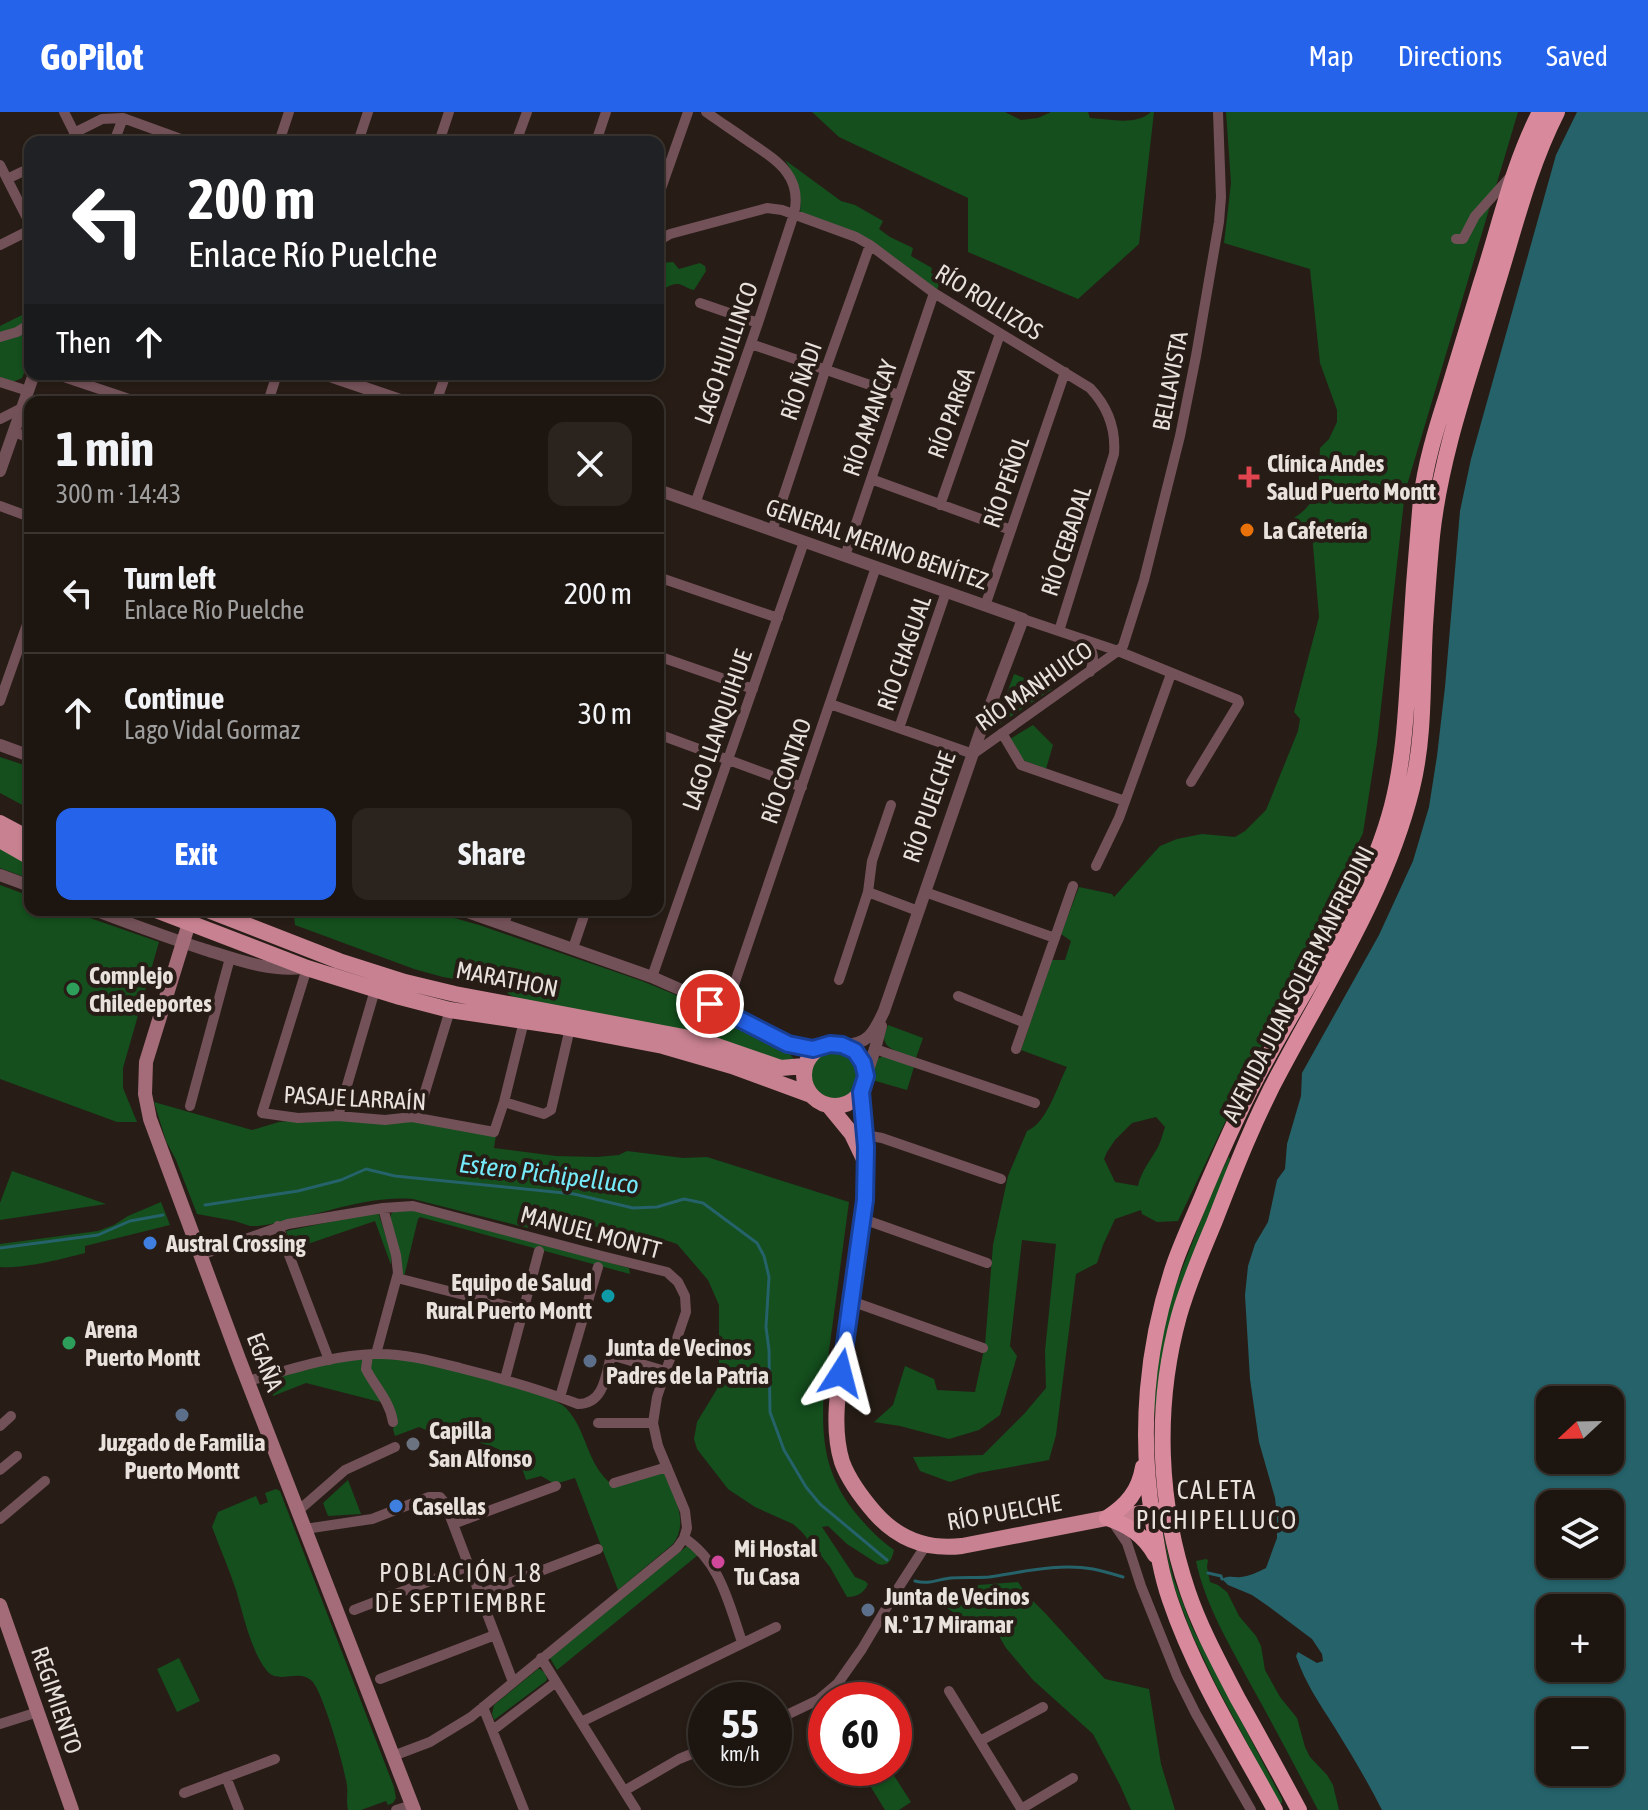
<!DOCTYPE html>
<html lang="en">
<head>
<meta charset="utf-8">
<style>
	body { margin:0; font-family:"Asap Condensed",sans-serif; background:#2a231e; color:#f1f3f6; height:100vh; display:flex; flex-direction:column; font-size:30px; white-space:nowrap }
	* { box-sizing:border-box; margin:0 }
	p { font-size:26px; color:#a09f9f }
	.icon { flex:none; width:44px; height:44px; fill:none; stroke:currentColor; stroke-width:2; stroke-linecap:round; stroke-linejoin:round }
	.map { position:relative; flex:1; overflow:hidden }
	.side { position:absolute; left:24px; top:284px; width:640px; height:520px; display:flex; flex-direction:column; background:#1d1610; border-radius:16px; box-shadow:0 2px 6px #0004,0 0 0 2px #3b3530 }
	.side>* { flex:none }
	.top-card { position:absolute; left:24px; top:24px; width:640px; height:244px; border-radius:16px; box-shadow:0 2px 6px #0004,0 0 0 2px #3b3530; background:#202124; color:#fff; overflow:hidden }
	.needle { width:52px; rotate:248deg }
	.buttons { position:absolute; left:1536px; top:1274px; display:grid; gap:16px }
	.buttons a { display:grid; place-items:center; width:88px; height:88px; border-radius:16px; background:#1d1610; box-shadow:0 2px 6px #0004,0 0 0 2px #3b3530; font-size:40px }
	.speed { position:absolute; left:688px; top:1570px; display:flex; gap:16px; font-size:40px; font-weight:700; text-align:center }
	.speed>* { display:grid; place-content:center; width:104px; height:104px; border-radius:50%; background:#1d1610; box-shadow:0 2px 6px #0004,0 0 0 2px #3b3530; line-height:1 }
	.speed small { font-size:20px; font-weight:400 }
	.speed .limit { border:12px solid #d22; background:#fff; color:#111 }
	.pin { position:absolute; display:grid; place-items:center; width:68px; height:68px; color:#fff; margin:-34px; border:4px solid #fff; border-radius:50%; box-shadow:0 2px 8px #0007 }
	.me { position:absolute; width:88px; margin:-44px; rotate:9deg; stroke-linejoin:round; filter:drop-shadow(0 0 6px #0008) }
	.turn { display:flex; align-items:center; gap:28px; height:168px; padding:0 32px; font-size:36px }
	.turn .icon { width:104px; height:104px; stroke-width:2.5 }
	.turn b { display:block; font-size:56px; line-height:68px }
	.then { display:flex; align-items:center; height:76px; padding:0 32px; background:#0003; gap:16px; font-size:30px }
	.round { display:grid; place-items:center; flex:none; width:84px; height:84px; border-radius:16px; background:#2a231e }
	.overview { display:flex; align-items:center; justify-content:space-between; height:136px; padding:0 32px }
	h1 { font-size:48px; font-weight:700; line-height:60px }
	.button { display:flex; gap:16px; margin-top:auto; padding:16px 32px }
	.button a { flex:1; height:92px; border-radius:16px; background:#2563eb; color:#fff; font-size:32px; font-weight:700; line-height:92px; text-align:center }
	.button a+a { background:#2a231e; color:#f1f3f6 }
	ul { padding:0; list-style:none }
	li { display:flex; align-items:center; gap:24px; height:120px; padding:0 32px; border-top:2px solid #3b3530 }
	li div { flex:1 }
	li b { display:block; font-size:30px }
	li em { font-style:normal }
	header { display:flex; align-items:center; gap:48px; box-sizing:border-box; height:112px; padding:0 40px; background:#2563eb; color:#fff }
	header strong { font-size:38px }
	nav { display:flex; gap:44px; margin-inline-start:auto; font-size:28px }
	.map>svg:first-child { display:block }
</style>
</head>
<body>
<header>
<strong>GoPilot</strong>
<nav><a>Map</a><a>Directions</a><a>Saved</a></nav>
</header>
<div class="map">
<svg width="1648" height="1698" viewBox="0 0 1648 1698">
	<rect width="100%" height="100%" fill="#271d16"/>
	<path fill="#144f1d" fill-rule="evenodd" d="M812,0H1005L1021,8L1038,6L1051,0H1088L1090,6C1110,7 1136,14 1151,0H1154L1139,132L1078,187L968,140V86L839,25Z
		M1226,0H1518L1405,380L1377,631L1363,721L1178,1109L1157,1110L1142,1102L1141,1098L1115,1107L1103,1133L1097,1151L1076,1162L1056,1323L1049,1348L978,1361L950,1370L920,1359L913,1345L983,1343L1024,1302L1046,1276L1045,1239L1056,1132L1022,1128L1010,1234L1017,1244L1000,1303L979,1318L949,1327L900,1314L874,1310L893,1293L905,1254L934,1267L937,1278L975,1280L985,1233L993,1133L1008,1064L1027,1019C1048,1010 1057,974 1067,955L1021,938L1052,848H1065L1071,829L1061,822L1079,775L1112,782L1114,785L1160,734L1177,727L1202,722L1235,725L1245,719L1266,698L1298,619L1300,607L1294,600L1319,505L1312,421L1294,406C1324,386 1318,368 1320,336L1329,327L1337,310V298L1320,251L1310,157L1224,131L1231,71ZM1156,1005L1165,1015C1163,1021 1161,1029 1158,1035C1151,1048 1141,1059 1138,1074L1115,1070L1104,1047L1107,1040L1115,1028L1132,1011Z
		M785,48L841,89L855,93L883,109L879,117L890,125L913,136L911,144L932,156L931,161L941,166L937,178L893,145L800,102C802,80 796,66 785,48Z
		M673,150L679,157L700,151L705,154L706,159L694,178C688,177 684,173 678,172C671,171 665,177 658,180V154L661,151Z
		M30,199V247L22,266L13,270L0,265V214Z
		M1014,562L1052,577L995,615V614Z
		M1033,613L1053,633L1046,657L1020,647L1010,627Z
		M0,645L30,655V697L0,681Z
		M0,734L30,751V767L0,756Z
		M0,773L30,784V798H67L159,830L123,956V976L137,1010H117L0,967Z
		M279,798H426L479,813L642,869L676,883L766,930L787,939L794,947L787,950L521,888L508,882L507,876L443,865L414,857L295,813L294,803Z
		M888,913L923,926L916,946C906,942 884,939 884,925C884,921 887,917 888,913Z
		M811 963a24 24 0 1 1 48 0a24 24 0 1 1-48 0Z
		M883,944L914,955L907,978L872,968L877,947Z
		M154,990L252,1018L279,1010L298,1008L412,1009L496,1023L494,1036L556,1044L597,1045L619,1043L627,1039L683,1046L707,1045L849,1090L824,1276C821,1327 824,1363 858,1404C869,1417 880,1428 894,1438C892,1447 889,1455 878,1452L847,1432L828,1414L822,1415L855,1465L865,1469L868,1472C864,1481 857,1485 847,1485L830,1455L802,1420L793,1412L755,1395L728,1377L697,1337L694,1327L697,1310L717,1277L719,1253V1193L708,1168L677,1132L668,1129L552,1106L544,1103L537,1104L528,1116L413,1087C361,1083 309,1108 258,1114H250L235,1109L197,1102L176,1048L166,1029Z
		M1229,1044L1230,1047L1156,1291L1152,1320L1159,1236L1172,1183L1213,1077Z
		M12,1059L106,1092L0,1108V1091Z
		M161,1090L170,1113L85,1134V1141C62,1147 23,1157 0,1155V1132L98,1119L114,1113L128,1104Z
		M394,1099H416L629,1156L630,1162L420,1105L418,1107L404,1165L402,1162L391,1108V1102Z
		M378,1100L391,1140V1153L375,1109L293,1137L286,1119Z
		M375,1246C392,1247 408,1248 425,1251C449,1256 552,1281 566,1296C588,1319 586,1354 614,1374L664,1360C673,1383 690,1409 673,1432L618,1478L575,1366L555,1372L541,1364L526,1368C524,1362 522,1355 518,1350C494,1326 449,1329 419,1315L395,1324L393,1317L395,1311L388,1292L306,1271L273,1284L266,1268L336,1250Z
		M348,1368L361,1402L328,1404L323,1391Z
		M276,1377L280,1379L283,1387L394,1675L396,1686L393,1691L388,1693L386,1689L361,1698H348C346,1690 348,1682 347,1674C345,1656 323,1580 312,1569C298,1556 279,1573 267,1559C251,1539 243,1502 236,1478C229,1457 220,1436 212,1415L218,1400L256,1384L260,1393L268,1390L265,1381Z
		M1162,1415L1173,1465L1192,1515L1282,1687V1691H1279L1216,1573L1191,1520L1172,1469Z
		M687,1434L698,1443L557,1558L550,1546Z
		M1206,1447L1208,1448L1207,1455L1210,1470L1218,1473L1227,1480L1239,1504L1256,1524L1261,1534L1265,1558L1280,1585L1297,1606L1305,1635L1310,1645L1327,1663L1333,1673L1339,1698H1318C1296,1656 1274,1614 1251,1573C1230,1533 1205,1493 1196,1449Z
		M1018,1470L1026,1482L1046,1502L1105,1567L1149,1577L1161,1652L1175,1698H1131L1120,1673L1093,1622L1033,1568L1006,1536L989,1507L970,1512L947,1496L976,1487L978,1473Z
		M179,1546L200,1589L177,1600L157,1557Z
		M538,1557H540L545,1561L547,1567L546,1569L494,1608L492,1602L494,1593Z
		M877,1656H889L911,1690L899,1698H885L864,1664Z"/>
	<path fill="#25626a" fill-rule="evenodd" d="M1577,0H1648V1698H1382C1368,1670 1351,1642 1335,1616C1320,1592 1305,1571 1296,1544L1298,1540L1317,1551L1323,1549L1322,1542L1312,1527L1268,1494L1252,1483L1228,1473L1222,1467C1229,1463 1233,1466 1241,1465C1250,1464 1258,1460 1266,1456L1277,1426V1404L1275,1386L1259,1330L1250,1267L1245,1183L1248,1154L1255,1132L1268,1110L1277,1068L1285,1057L1287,1032L1301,984L1302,961L1379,823L1413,749L1429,695L1437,644L1445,575L1460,399L1471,347L1556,43ZM1550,1288H1610V1348H1550ZM1550,1392H1610V1452H1550ZM1550,1496H1610V1556H1550ZM1610,1600V1660H1550V1600Z"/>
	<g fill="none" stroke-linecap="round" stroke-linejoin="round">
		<path stroke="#25626a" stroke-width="3" d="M205,1093L298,1079L341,1068L366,1057L395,1064L574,1082L633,1096L657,1095L684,1087L703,1091L757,1131L764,1144L769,1165L766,1215L769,1238L770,1300L784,1338L806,1375L820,1392L887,1448
			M0,1136L98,1123L130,1109L163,1103
			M1208,1461L1221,1464L1222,1467
			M915,1469C928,1473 939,1467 951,1466C964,1465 976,1466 989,1465C1023,1460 1059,1451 1093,1457C1103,1459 1113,1462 1123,1465"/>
		<path stroke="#735158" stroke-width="10" d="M64,0L79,30
			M74,21L102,7L123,6L189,30
			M114,30L123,6
			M279,30L289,0
			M358,30L368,0
			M439,30L449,0
			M516,30L527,0
			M596,30L606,0
			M0,53L30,112
			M7,67L30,56
			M658,85L688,0
			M1456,127H1463L1475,104L1510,65
			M658,129L670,122L767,96L782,98L856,125L870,133L934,181L1090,276C1107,294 1116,317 1114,342L1059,519
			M0,133L30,118
			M700,191L758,211
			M0,225L17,220L30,212
			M751,232L899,283
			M55,262L138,290
			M0,270L28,279
			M268,290L277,262
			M436,290L446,262
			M0,307L22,296
			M14,320L30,326
			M871,367L1011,418
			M695,392L758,211L794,102C803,63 776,48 748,29C734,19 720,10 706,0
			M940,393L1000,222
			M0,394L30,405
			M772,419L825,259L870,133
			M845,444L934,181
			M658,465L778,506
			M985,494L1065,260
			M1023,507L1118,539L1238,588L1239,591L1191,670
			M1084,528C1094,538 1095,547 1090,560
			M658,544L753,577
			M0,589L30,504
			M830,592L973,642L1118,539L1123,534L1144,468L1180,324L1196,244L1219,110L1221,85L1218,0
			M899,616L946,480
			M1002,621L1021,653L1125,689
			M658,622L802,675
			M1096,754L1119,706L1171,562
			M868,780L872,749L891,693
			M925,780L1055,826
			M504,812L509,798
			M573,836L586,798
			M307,856L262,1001L298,1006L338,1004L385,1008L412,1005L494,1020L504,990L524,909
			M652,865L804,430
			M839,868L868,780L918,799
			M733,876L876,455
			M958,884L1025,911
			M875,937L1035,991
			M1016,937L1073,774
			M504,990L544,1002L551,998L570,916
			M190,994L230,846
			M338,1004L375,878
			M417,1006L450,898
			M865,1023L882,1026L1001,1067
			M863,1107L987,1151
			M278,1114L329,1248
			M201,1143L288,1112L383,1096L413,1094L602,1144L667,1160L678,1170L685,1184L686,1200L657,1285L653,1311L658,1334L685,1399L687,1416L684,1426L677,1436L471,1605L430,1630L393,1644
			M397,1166L523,1198
			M851,1189L983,1236
			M376,1242L398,1161L396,1143L383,1096
			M368,1243L366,1257C375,1275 390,1289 393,1310
			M505,1267L539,1139
			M248,1269C289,1258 332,1243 375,1242C403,1241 433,1249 460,1256C500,1266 539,1277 578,1292C604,1292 606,1263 611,1243L665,1259
			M560,1285L598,1155
			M598,1311H653
			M0,1314L11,1304
			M0,1358L17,1344
			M614,1371L667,1355
			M298,1399L345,1358L395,1335
			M0,1407L45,1369
			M453,1412L556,1374
			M1114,1412L1127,1431L1141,1474L1177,1564L1196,1602L1251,1698
			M305,1417L372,1407L429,1385H440L445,1391L513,1570
			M684,1426C720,1449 729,1492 742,1530
			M480,1482L598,1437
			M354,1498L469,1454
			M541,1546L636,1698
			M380,1567L495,1523
			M949,1579L1022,1698
			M483,1595L524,1698
			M774,1609L818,1588L838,1571L862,1537L897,1478L926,1433
			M581,1610L776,1515
			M0,1612L38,1600
			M493,1618L556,1570
			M980,1629L1043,1595
			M226,1665L239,1698
			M624,1679L679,1647L706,1636
			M184,1681L275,1647
			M1021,1697L1073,1666
			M396,1698L412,1693"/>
		<path stroke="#735158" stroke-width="12" d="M324,262L406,290
			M0,359L34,262
			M658,378L1023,507L981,618L884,899C874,921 868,933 842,933
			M0,633L30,644
			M0,763L30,774
			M94,798C131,812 168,826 206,838C238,848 270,860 303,856
			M462,798L652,865L695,884L788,932L801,936L818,937
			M866,964L875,937L881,914"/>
		<path stroke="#a36c78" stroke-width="14" d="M189,811L146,950L145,982L150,1007L239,1247L414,1698
			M0,1493L72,1698"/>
		<path stroke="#c88190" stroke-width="16" d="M0,711L30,727
			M0,728L30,745
			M156,798L307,856L400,885L450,898L558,914L663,934L732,954L811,983
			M208,798L339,849L405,870L455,882L700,928L781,956L804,954
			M804 963a31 31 0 1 1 62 0a31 31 0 1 1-62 0Z
			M861,980C865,1021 868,1060 864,1101C859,1144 852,1186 846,1229C840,1267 830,1311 842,1350C849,1369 862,1386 875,1401C898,1427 928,1438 962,1434L1107,1406L1165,1398
			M829,994L852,1022L863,1045"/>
		<path stroke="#d88a9c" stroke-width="16" d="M1107,1406C1127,1393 1139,1379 1143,1355
			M1107,1406C1128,1413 1144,1423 1155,1443
			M1275,1698C1238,1630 1195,1562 1170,1488C1161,1462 1157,1436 1153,1409C1139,1322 1146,1233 1175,1150C1184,1125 1196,1100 1206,1075C1224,1033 1242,992 1264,952C1308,869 1368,786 1392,694C1404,647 1406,599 1409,551C1412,496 1416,442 1421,388C1425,353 1436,317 1447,283C1458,246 1470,208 1481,171C1500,113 1512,54 1540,0
			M1299,1698C1279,1661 1259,1624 1238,1587C1220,1552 1201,1518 1188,1480C1158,1392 1154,1295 1179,1204C1188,1172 1201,1142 1214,1111C1235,1057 1255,1005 1283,954C1331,864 1387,777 1412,676C1425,624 1422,568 1425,514C1427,484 1429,454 1432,424C1441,340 1471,260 1495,179C1514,119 1528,57 1557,0"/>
	</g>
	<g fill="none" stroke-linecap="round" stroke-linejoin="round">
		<defs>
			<path id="route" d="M710,892L788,932L813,937L830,932L842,933L855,939L863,951L866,964L861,980L866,1035L865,1088L841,1261"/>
		</defs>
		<use href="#route" stroke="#184099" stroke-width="20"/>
		<use href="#route" stroke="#2563eb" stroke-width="14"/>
	</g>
	<path fill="#e0444e" stroke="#271d16" stroke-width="3" d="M1245 353h8v8h8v8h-8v8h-8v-8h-8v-8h8z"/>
	<circle fill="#e8710a" stroke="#271d16" stroke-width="3" cx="1247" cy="418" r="8"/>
	<g fill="#2e9e5b" stroke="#271d16" stroke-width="3">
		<circle cx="73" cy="877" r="8"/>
		<circle cx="69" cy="1231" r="8"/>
	</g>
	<g fill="#3f7fe0" stroke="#271d16" stroke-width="3">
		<circle cx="150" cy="1131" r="8"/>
		<circle cx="396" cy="1394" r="8"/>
	</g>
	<circle fill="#0f9aa8" stroke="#271d16" stroke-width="3" cx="608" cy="1184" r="8"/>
	<g fill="#5c6f8a" stroke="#271d16" stroke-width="3">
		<circle cx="590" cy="1249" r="8"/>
		<circle cx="182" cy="1303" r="8"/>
		<circle cx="868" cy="1498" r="8"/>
	</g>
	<circle fill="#6b7280" stroke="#271d16" stroke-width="3" cx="413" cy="1332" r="8"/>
	<circle fill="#d1479c" stroke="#271d16" stroke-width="3" cx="718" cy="1450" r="8"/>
	<g text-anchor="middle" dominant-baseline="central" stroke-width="8" stroke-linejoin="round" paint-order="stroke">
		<g font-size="24" fill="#e8e1dc" stroke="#271d16">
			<text transform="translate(989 190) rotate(32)">RÍO ROLLIZOS</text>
			<text transform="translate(726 241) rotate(-71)">LAGO HUILLINCO</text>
			<text transform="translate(801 269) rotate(-71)">RÍO ÑADI</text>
			<text transform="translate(1170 269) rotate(-79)">BELLAVISTA</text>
			<text transform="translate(951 301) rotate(-70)">RÍO PARGA</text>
			<text transform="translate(870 306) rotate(-71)">RÍO AMANCAY</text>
			<text transform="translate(1006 370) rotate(-71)">RÍO PEÑOL</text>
			<text transform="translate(1066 429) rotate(-72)">RÍO CEBADAL</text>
			<text transform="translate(877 432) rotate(19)">GENERAL MERINO BENÍTEZ</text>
			<text transform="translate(904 541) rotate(-71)">RÍO CHAGUAL</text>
			<text transform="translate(1034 574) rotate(-35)">RÍO MANHUICO</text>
			<text transform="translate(717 618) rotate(-71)">LAGO LLANQUIHUE</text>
			<text transform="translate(786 659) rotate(-71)">RÍO CONTAO</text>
			<text transform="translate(929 695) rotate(-71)">RÍO PUELCHE</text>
			<text transform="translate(507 867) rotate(11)">MARATHON</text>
			<text transform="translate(1298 872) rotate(-63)">AVENIDA JUAN SOLER MANFREDINI</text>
			<text transform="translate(355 986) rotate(3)">PASAJE LARRAÍN</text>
			<text transform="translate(591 1120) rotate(15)">MANUEL MONTT</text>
			<text transform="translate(265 1250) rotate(69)">EGAÑA</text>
			<text transform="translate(1004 1400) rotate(-10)">RÍO PUELCHE</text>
			<text transform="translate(57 1588) rotate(71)">REGIMIENTO</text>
		</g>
		<g font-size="24" font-weight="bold" fill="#e8e1dc" stroke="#271d16" text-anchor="start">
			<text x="1267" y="351">Clínica Andes<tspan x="1267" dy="28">Salud Puerto Montt</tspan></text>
			<text x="1263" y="418">La Cafetería</text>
			<text x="89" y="863">Complejo<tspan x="89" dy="28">Chiledeportes</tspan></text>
			<text x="166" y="1131">Austral Crossing</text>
			<text x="592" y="1170" text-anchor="end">Equipo de Salud<tspan x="592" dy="28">Rural Puerto Montt</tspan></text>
			<text x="85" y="1217">Arena<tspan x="85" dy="28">Puerto Montt</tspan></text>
			<text x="606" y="1235">Junta de Vecinos<tspan x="606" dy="28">Padres de la Patria</tspan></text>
			<text x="429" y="1318">Capilla<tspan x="429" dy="28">San Alfonso</tspan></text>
			<text x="182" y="1330" text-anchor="middle">Juzgado de Familia<tspan x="182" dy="28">Puerto Montt</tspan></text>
			<text x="412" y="1394">Casellas</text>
			<text x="734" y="1436">Mi Hostal<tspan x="734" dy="28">Tu Casa</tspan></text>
			<text x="884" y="1484">Junta de Vecinos<tspan x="884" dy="28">N.º 17 Miramar</tspan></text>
		</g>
		<g font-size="26" font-style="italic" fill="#75eafa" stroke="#271d16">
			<text transform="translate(549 1062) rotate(7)">Estero Pichipelluco</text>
		</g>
		<g font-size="26" letter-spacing="2" fill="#e8e1dc" stroke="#271d16">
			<text x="1217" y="1378">CALETA<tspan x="1217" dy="30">PICHIPELLUCO</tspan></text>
			<text x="461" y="1461">POBLACIÓN 18<tspan x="461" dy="30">DE SEPTIEMBRE</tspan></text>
		</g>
	</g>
</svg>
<div class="buttons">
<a><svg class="needle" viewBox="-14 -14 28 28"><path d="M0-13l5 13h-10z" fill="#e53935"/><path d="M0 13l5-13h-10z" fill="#a09f9f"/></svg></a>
<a><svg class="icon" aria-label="layers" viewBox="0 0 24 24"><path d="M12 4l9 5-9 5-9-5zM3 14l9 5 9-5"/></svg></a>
<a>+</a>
<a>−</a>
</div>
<div class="speed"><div>55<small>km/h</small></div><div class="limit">60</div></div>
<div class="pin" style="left:710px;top:892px;background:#d93025"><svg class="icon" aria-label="arrive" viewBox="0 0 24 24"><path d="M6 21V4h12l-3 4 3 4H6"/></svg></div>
<svg class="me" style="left:841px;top:1261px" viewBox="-20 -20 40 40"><path d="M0-17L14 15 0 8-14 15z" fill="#2563eb" stroke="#fff" stroke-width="4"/></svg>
<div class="top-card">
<div class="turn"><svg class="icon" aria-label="left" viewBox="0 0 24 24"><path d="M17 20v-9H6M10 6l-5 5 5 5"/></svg><div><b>200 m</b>Enlace Río Puelche</div></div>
<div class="then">Then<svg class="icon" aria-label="ahead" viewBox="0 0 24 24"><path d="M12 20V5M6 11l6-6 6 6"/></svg></div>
</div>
<section class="side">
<div class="overview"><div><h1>1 min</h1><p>300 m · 14:43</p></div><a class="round"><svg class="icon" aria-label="close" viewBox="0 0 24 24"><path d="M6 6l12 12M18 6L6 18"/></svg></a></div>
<ul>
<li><svg class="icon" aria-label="left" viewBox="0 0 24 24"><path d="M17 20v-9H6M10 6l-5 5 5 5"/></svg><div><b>Turn left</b><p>Enlace Río Puelche</p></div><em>200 m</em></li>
<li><svg class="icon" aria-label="ahead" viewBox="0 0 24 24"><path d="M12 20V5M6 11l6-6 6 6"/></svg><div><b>Continue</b><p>Lago Vidal Gormaz</p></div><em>30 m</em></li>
</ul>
<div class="button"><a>Exit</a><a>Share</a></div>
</section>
</div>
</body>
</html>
